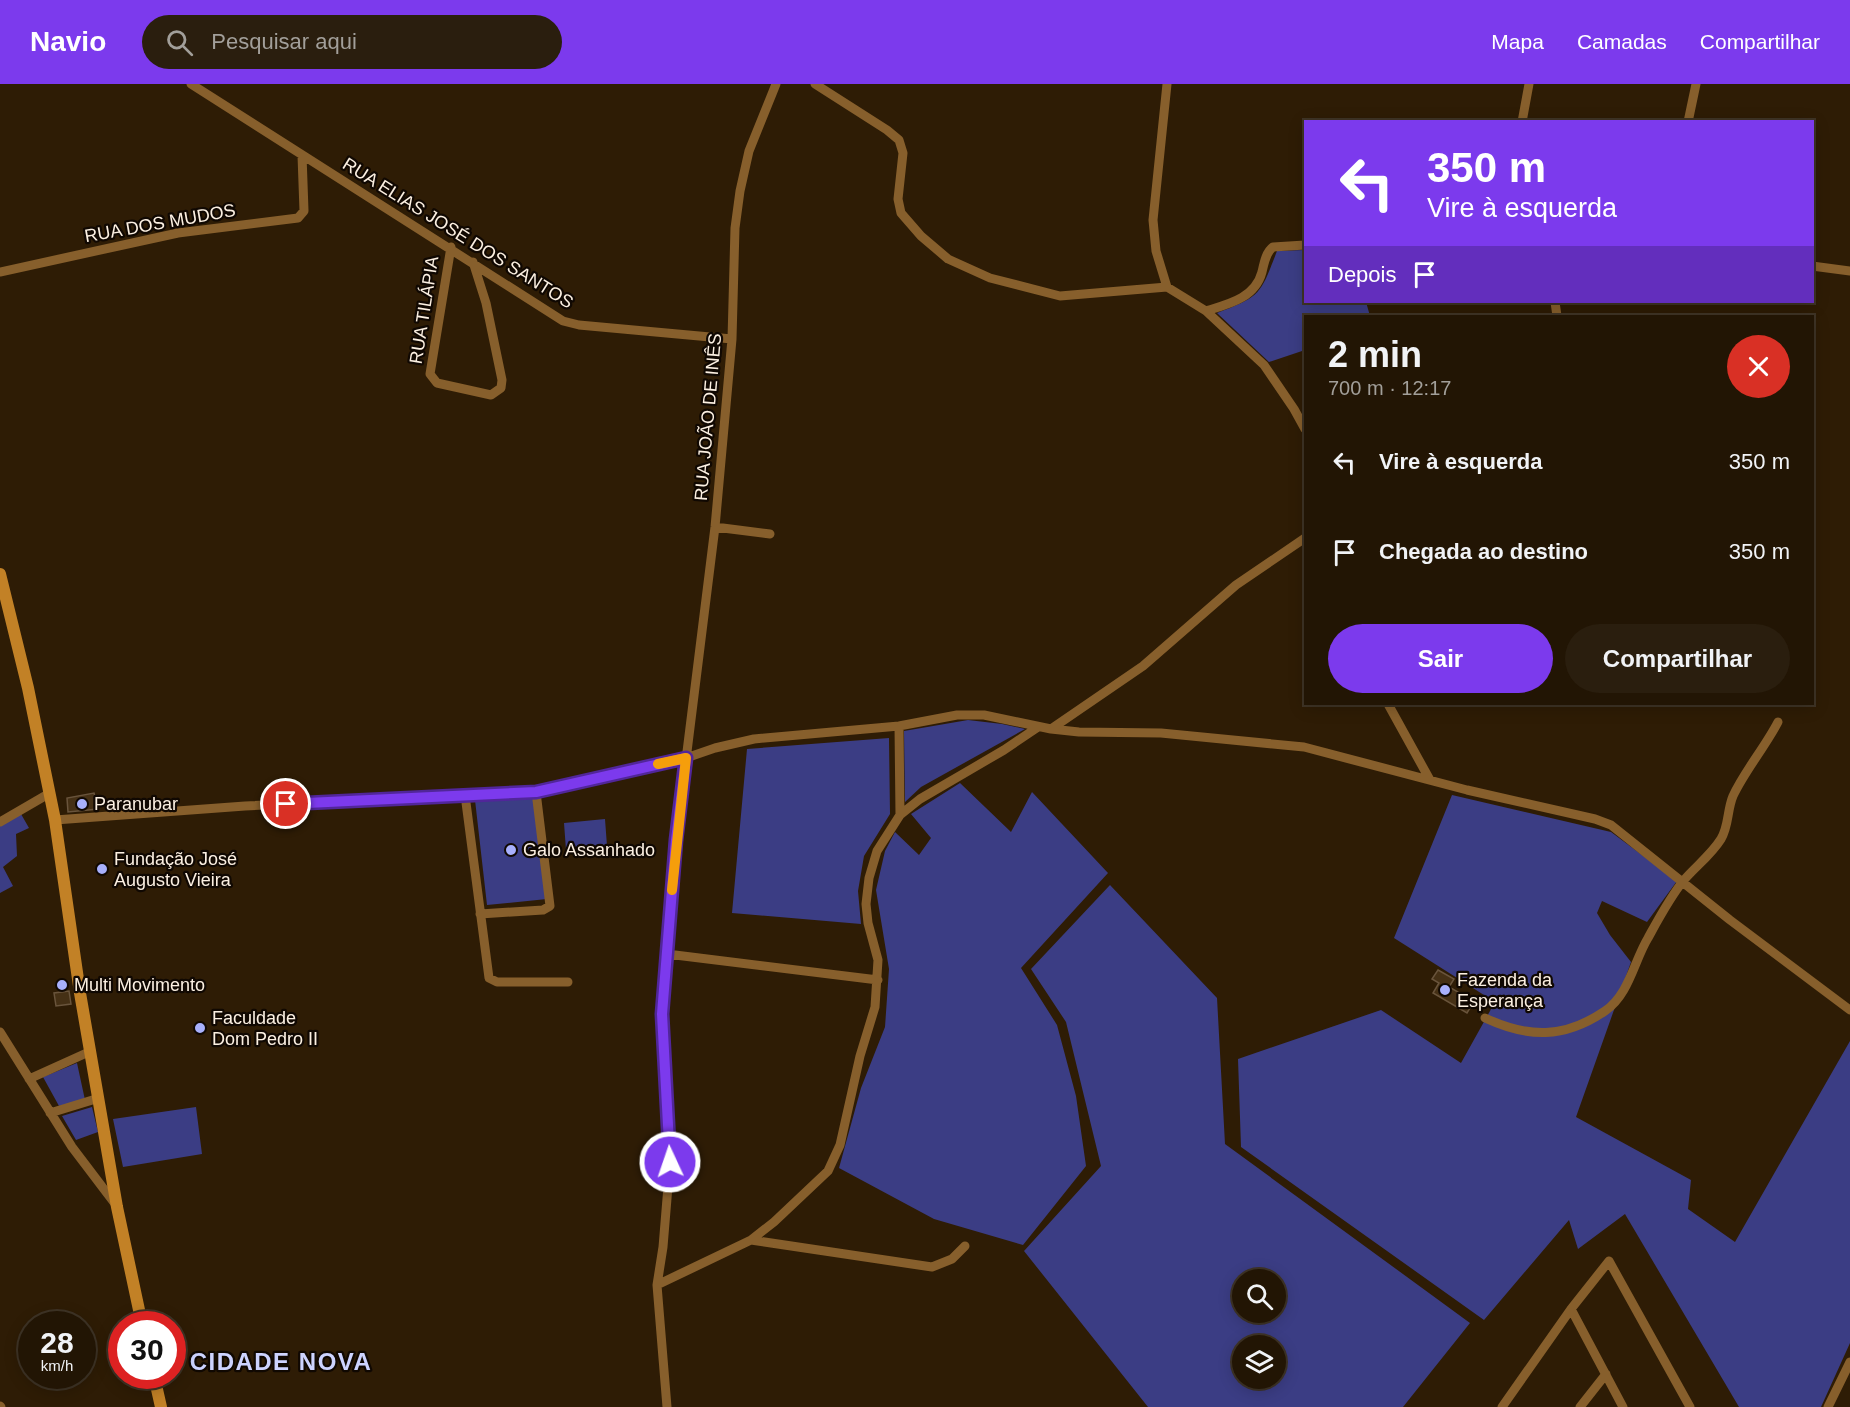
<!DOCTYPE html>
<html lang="pt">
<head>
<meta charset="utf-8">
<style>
	body { margin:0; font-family:Arial,sans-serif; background:#2a1e0e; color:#f1f3f6; height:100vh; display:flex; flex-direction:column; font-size:22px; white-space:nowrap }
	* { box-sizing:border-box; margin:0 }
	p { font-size:20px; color:#a29f9a }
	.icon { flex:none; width:33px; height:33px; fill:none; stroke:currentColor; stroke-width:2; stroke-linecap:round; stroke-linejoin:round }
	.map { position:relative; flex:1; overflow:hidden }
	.sheet { position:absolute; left:1304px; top:231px; width:510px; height:390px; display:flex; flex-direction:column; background:#221504; border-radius:0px; box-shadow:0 3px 15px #0003,0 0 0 2px #3f3426 }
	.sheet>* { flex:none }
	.hud { position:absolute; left:1304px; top:36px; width:510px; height:183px; border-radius:0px; box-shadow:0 3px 15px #0003,0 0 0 2px #3f3426; background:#7c3aed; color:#fff; overflow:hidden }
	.fabs { position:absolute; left:1232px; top:1185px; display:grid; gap:12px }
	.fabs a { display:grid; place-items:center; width:54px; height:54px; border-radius:50%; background:#221504; box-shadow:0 3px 15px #0003,0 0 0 2px #3f3426; font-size:30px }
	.speed { position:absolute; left:18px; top:1227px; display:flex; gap:12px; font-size:30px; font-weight:700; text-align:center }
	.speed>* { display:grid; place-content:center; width:78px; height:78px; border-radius:50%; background:#221504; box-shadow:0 3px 15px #0003,0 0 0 2px #3f3426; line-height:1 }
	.speed small { font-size:15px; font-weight:400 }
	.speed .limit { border:9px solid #d22; background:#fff; color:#111 }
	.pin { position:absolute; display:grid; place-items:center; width:51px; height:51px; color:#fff; margin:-26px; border:3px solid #fff; border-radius:50%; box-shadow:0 2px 6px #0007 }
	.me { position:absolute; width:66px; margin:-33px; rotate:357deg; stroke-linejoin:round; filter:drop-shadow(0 0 4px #0008) }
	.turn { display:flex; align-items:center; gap:21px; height:126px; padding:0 24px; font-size:27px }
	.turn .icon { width:78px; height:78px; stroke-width:2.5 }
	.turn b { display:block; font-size:42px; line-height:51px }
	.then { display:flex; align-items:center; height:57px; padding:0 24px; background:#0003; gap:12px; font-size:22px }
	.round { display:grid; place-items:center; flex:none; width:63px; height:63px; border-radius:32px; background:#2a1e0e }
	.overview { display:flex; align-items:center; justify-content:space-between; height:102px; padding:0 24px }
	h1 { font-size:36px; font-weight:700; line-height:45px }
	.button { display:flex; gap:12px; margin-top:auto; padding:12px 24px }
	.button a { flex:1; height:69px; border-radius:36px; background:#7c3aed; color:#fff; font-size:24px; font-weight:700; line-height:69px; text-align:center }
	.button a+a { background:#2a1e0e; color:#f1f3f6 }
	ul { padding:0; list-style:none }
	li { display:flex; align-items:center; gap:18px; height:90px; padding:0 24px }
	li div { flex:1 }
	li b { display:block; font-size:22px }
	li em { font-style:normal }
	header { display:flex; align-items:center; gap:36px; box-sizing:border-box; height:84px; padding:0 30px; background:#7c3aed; color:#fff }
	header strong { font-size:28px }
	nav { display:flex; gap:33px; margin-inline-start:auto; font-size:21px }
	.search { width:420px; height:54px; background:#2a1e0e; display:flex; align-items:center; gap:15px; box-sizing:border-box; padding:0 21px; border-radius:33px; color:#a29f9a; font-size:22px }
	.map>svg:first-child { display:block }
</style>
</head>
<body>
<header>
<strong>Navio</strong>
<div class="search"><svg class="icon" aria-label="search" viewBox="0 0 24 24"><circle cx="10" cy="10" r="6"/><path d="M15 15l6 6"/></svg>Pesquisar aqui</div>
<nav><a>Mapa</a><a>Camadas</a><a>Compartilhar</a></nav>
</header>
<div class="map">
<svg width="1850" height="1323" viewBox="0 0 1850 1323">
	<rect width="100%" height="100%" fill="#2e1c05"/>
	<path fill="#3b3d84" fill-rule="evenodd" d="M1305,166V218H1366L1370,232H1305V266L1269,278L1217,229C1261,212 1260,211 1277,167Z
		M968,636L1002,640L1025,645L921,703L905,718L904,647Z
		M889,654L890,730L864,772L858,807L861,840L732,829L747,665Z
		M960,699L1011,748L1032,708L1108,789L1021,884L1057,941L1076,1012L1086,1082L1023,1161L934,1135L839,1084L861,1004L885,943L889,885L876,806L885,767L895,748L919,771L931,754L911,730Z
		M535,710L547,815L487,821L475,716Z
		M1452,711L1611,748L1677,797L1647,838L1602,817L1597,829L1610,851L1631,878L1576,1033L1691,1096L1688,1125L1735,1158L1850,957V1259L1821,1323H1739L1625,1130L1578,1165L1569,1136L1484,1236L1241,1063L1238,975L1381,926L1461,979L1495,918L1394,854Z
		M21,730L29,744L16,750L17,772L3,783L13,802L0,809V742Z
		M605,735L607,762L566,766L564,739Z
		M1110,801L1217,914L1225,1060L1470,1239L1403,1323H1148L1024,1167L1101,1082L1066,938L1031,885ZM1242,1196H1275V1228H1242ZM1242,1262H1275V1294H1242Z
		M77,979L85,1016L59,1022L43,993Z
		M92,1023L98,1048L76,1056L62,1032Z
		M196,1023L202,1070L123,1083L113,1035Z"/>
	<path fill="#453015" stroke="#69543c" stroke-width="1.5" d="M94,709L98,725L68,728L67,714Z
		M1438,886L1454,895L1449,903L1474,917L1467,929L1433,909L1439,899L1432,895Z
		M69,907L71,920L56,922L54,909Z"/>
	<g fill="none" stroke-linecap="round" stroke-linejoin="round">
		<path stroke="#875f2c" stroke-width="9" d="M191,0L563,237L579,241L732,255
			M815,0L887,46L899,56L903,69L898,115L901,129L921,152L948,175L990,194L1060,212L1167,203L1206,227L1264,281L1294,325L1305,345
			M1522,38L1529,0
			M1688,38L1696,0
			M451,163L430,290L437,299L491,311L501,304L502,296L486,219L473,178
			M1812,182L1850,187
			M0,188L178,149L298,134L304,127L302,71
			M1167,203L1156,167L1153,136L1167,0
			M1555,218L1557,232
			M1206,227C1229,220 1255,214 1262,188C1264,179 1266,168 1273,163L1305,161
			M715,443L770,450
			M1388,620L1430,696
			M899,642L900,731
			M1051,645L1143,582L1236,501L1305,454
			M465,711L489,894L497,898H568
			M55,736L245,722L536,708L686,674L715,664L754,655L899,642L957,631H984L1051,645L1079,648L1161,649L1304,663L1467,706L1595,735L1611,741L1730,836L1850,926
			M0,738L50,709
			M480,830L543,826L550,822L536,708
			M667,870L878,896
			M1485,934C1528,954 1564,955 1605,927C1629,911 1634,877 1648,854C1659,834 1670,813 1684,796C1696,782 1711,771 1721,755C1729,742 1727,726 1733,712C1744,688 1765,663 1778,638
			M0,948L72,1063L116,1121
			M29,995L91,967
			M50,1029L99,1014
			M751,1156L932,1183L952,1175L965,1162
			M657,1201L751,1156L774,1138L828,1087L840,1061L860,972L875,923L878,876L868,839L866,820L869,794L877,767L900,731L920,715L1004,666L1038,643
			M1571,1225L1623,1323
			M0,1322L1,1323
			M667,1323L657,1201L663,1163L670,1078L664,1005L662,930L676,756L715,443L732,255L735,144L740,107L749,67L776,0
			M1502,1323L1571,1225L1609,1177L1690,1323
			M1580,1323L1606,1290
			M1828,1323L1850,1278"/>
		<path stroke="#c28126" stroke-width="12" d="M0,490L28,604L55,736L80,909L117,1123L142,1240
			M154,1292L161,1323"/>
	</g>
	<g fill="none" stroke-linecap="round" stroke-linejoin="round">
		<defs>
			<path id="route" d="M286,720L536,708L686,674L676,756L662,930L670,1078"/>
		</defs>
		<use href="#route" stroke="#51269a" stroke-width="15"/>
		<use href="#route" stroke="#7c3aed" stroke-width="10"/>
		<path stroke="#f59e0b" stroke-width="10" d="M658,680L686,674L672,806"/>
	</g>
	<g fill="#a8b0fc" stroke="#100802" stroke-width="2">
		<circle cx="82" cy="720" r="6"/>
		<circle cx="511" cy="766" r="6"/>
		<circle cx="102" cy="785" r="6"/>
		<circle cx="62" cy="901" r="6"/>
		<circle cx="1445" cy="906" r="6"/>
		<circle cx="200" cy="944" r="6"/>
	</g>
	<g text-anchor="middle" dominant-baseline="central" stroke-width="4.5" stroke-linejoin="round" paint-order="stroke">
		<g font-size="18" fill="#fcf0e2" stroke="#100802">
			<text transform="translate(160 139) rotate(-10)">RUA DOS MUDOS</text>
			<text transform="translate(458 149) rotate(32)">RUA ELIAS JOSÉ DOS SANTOS</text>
			<text transform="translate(424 226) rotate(-81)">RUA TILÁPIA</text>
			<text transform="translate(708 333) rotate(-85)">RUA JOÃO DE INÊS</text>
		</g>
		<g font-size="18" fill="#fcf0e2" stroke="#100802" text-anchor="start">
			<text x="94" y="720">Paranubar</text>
			<text x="523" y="766">Galo Assanhado</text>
			<text x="114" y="775">Fundação José<tspan x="114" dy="21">Augusto Vieira</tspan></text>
			<text x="1457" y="896">Fazenda da<tspan x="1457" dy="21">Esperança</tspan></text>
			<text x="74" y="901">Multi Movimento</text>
			<text x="212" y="934">Faculdade<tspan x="212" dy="21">Dom Pedro II</tspan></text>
		</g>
		<g font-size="24" font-weight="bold" letter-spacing="1.5" fill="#cdd3ff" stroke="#100802">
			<text x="281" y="1277">CIDADE NOVA</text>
		</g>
	</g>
</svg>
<div class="fabs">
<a><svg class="icon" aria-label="search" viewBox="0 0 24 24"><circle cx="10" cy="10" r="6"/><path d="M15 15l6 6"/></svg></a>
<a><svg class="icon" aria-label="layers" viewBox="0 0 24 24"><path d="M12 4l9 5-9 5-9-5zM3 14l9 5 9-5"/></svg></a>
</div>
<div class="speed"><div>28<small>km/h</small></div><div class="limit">30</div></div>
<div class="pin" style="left:286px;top:720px;background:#d93025"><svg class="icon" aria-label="arrive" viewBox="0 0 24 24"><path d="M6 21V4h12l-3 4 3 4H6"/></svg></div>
<svg class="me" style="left:670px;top:1078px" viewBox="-20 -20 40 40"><circle r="17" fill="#7c3aed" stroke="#fff" stroke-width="3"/><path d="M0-11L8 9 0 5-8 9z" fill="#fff"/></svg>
<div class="hud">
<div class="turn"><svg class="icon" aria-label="left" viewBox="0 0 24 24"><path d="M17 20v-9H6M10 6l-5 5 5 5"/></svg><div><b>350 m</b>Vire à esquerda</div></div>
<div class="then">Depois<svg class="icon" aria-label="arrive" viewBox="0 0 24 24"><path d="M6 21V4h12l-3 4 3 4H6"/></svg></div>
</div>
<section class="sheet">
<div class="overview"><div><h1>2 min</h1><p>700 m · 12:17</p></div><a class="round" style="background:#d93025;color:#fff"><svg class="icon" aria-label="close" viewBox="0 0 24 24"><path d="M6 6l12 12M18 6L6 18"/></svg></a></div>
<ul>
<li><svg class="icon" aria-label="left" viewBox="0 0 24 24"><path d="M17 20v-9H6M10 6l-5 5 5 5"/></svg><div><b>Vire à esquerda</b></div><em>350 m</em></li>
<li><svg class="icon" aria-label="arrive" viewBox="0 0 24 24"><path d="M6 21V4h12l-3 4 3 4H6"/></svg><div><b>Chegada ao destino</b></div><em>350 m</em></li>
</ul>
<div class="button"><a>Sair</a><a>Compartilhar</a></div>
</section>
</div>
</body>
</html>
